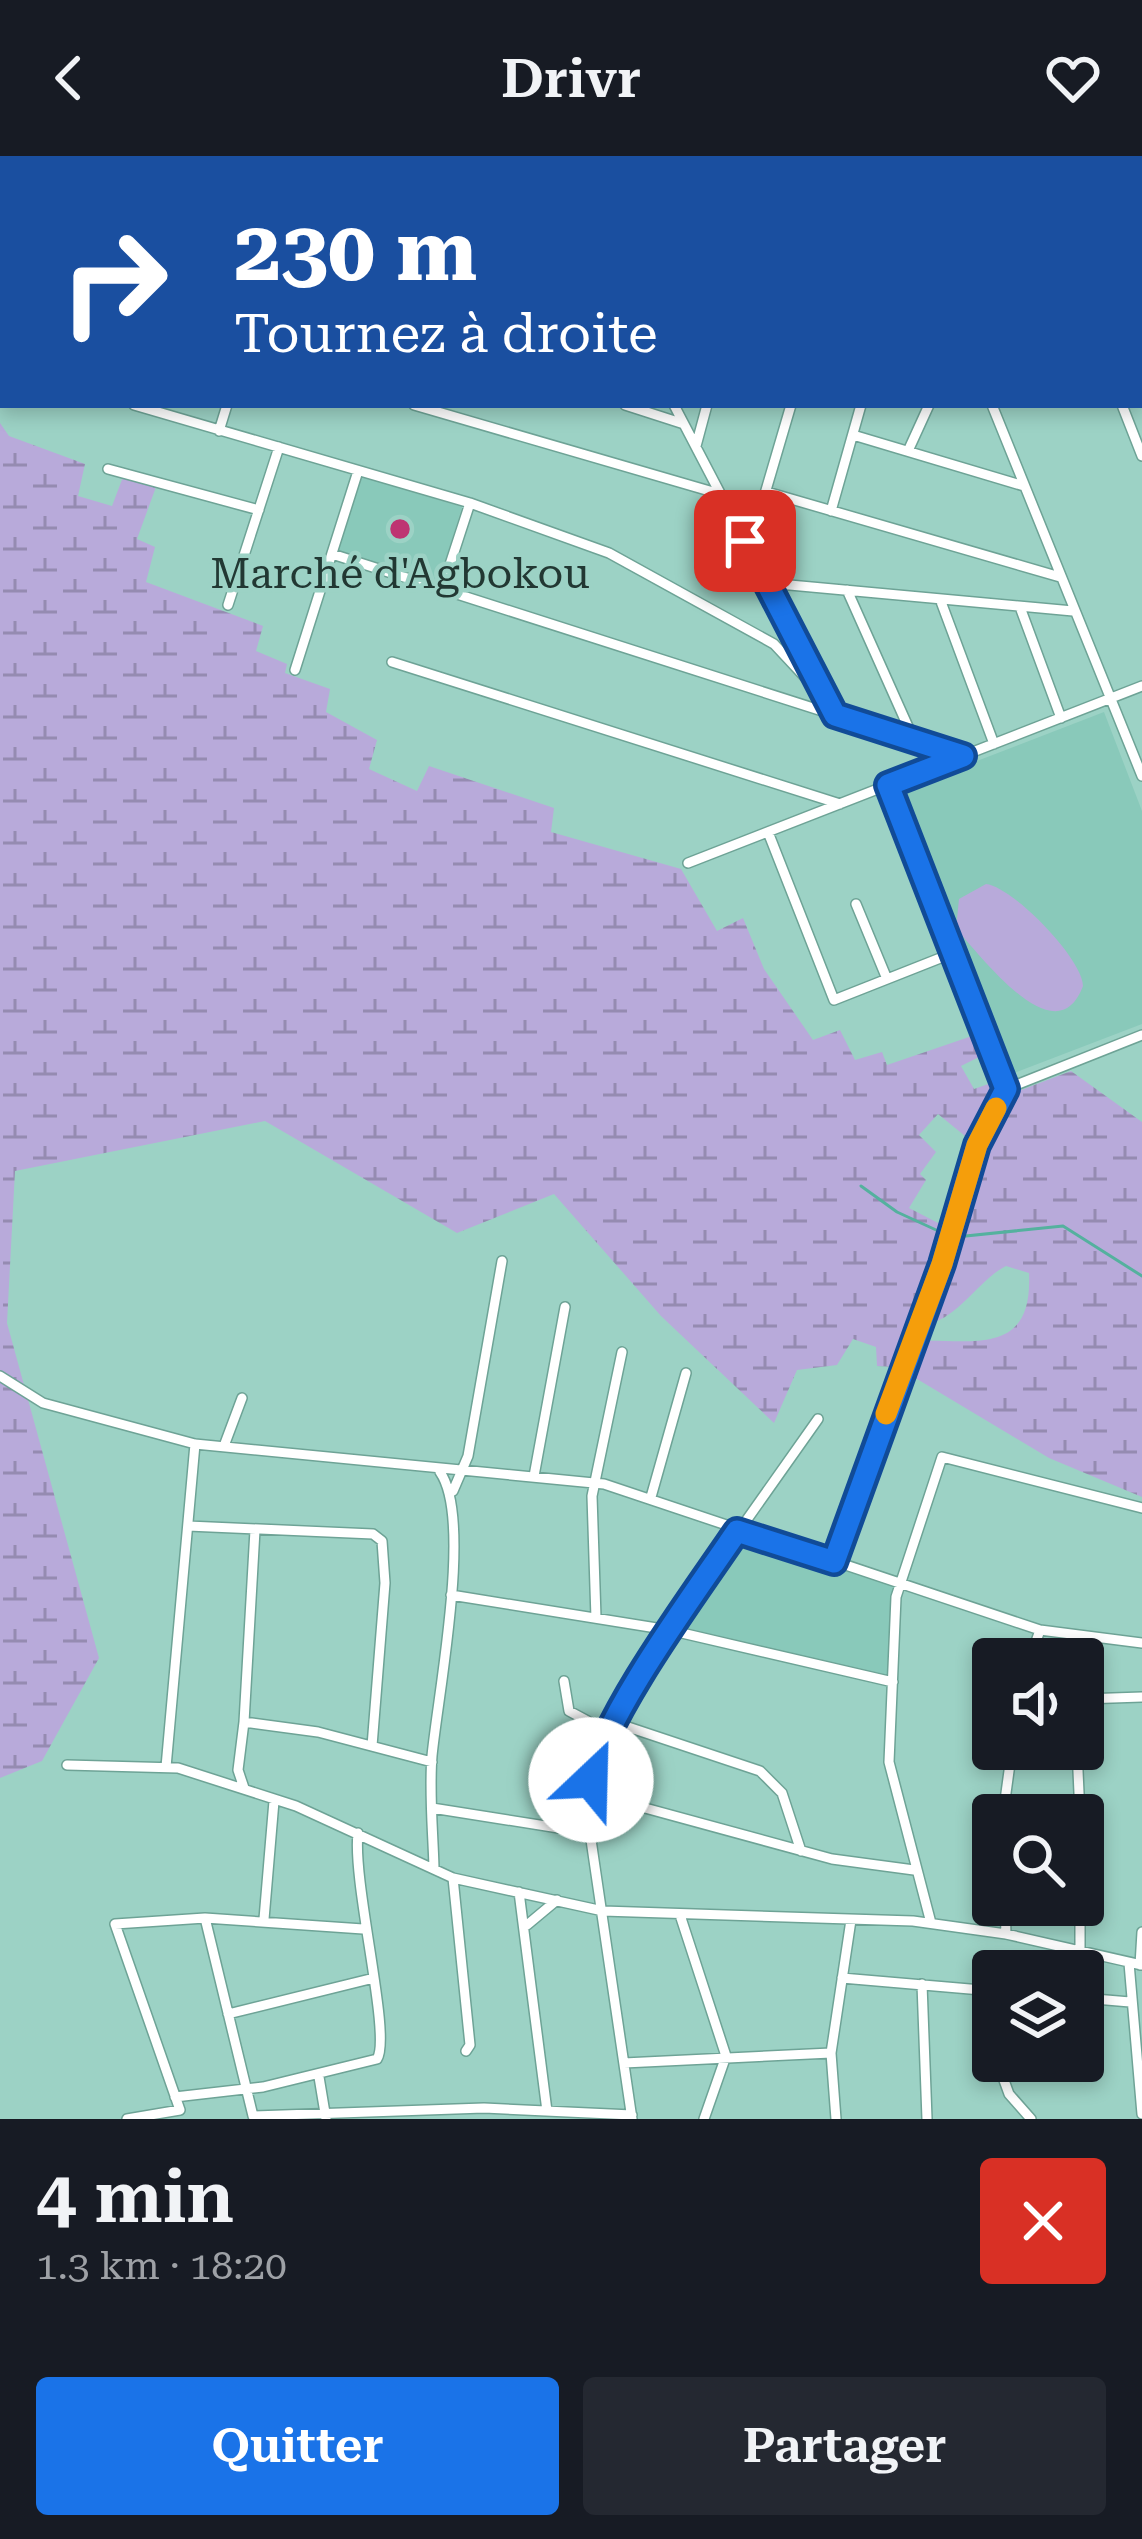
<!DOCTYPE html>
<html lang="fr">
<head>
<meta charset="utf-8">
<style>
	body { margin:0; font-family:"Roboto Serif",serif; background:#242831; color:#f1f3f6; height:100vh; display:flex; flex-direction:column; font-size:45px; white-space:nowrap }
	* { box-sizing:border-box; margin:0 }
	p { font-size:39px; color:#9ea1a6 }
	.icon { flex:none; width:66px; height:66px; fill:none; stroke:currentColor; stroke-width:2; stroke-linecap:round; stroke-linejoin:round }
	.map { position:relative; height:1963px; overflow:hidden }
	.sheet { display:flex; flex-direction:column; background:#171b24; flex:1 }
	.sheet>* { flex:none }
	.banner { position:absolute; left:0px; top:0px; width:1143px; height:252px; box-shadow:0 6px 18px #0003; background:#1a4fa0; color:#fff; overflow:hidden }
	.buttons { position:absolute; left:972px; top:1482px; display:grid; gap:24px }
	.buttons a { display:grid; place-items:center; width:132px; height:132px; border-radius:12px; background:#171b24; box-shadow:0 6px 18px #0003; font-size:60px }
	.pin { position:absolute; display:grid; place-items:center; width:102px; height:102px; color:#fff; margin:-51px; border-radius:24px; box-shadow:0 6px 18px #0006 }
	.me { position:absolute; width:132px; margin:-66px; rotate:24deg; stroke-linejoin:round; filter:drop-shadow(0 0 9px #0008) }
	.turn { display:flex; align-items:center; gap:42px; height:252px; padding:0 36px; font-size:54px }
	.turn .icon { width:156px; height:156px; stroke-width:2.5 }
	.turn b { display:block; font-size:84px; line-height:102px }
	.round { display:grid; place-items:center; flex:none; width:126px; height:126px; border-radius:12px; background:#242831 }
	.summary { display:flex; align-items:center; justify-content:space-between; height:204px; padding:0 36px }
	h1 { font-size:72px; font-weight:600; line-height:90px }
	.button { display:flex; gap:24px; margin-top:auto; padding:24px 36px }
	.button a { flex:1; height:138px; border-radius:12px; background:#1a73e8; color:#fff; font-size:48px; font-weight:600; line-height:138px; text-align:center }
	.button a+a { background:#242831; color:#f1f3f6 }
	header { display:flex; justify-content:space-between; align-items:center; height:156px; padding:0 36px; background:#171b24; font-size:54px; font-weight:600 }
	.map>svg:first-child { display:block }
</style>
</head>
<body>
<header><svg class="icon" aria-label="back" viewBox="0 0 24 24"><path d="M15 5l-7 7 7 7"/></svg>Drivr<svg class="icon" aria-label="heart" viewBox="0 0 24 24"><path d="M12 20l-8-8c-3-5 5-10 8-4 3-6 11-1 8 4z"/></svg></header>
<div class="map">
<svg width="1142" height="1963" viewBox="0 0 1142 1963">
	<defs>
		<pattern id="wetland-marsh" width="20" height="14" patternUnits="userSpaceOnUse" patternTransform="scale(3)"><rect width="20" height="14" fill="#b8aada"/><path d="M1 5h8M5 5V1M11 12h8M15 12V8" fill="none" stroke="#958bb1"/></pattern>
	</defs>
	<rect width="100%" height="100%" fill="#9cd2c5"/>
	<path fill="#89c9ba" d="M361,320L462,351L439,426L338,395Z
		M1104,556L1142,655V868L1009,919L899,635Z
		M740,1379L895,1428L890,1520L681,1471Z"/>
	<path fill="#b8aada" d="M986,728C1013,731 1083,803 1083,830C1056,902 981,799 956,773L959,743Z"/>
	<path fill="url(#wetland-marsh)" d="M0,267L9,280L85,308L78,340L112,350L123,321L156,331L137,383L155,391L146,426L263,470L256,495L287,508L285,517L330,533L326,556L377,584L369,613L417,635L429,610L554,652L551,676L681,713L717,775L743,762L764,813L813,884L840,874L855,904L882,896L887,909L975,879L985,898L961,910L974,933L994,926L998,930L965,980L938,958L919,979L936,996L920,1018L926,1024L909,1052L942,1069L929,1125L895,1211L877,1210L876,1191L853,1183L837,1209L797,1214L774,1267L661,1160L554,1038L457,1077L265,965L15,1015L7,1167L99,1502L42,1605L0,1622Z
		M1071,915L1142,966V1341L1049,1302L907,1217L918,1185C973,1183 1033,1201 1029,1117L1006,1110C979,1123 955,1167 924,1168L1003,956L1016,936Z"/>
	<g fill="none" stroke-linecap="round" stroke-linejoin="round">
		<path stroke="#54b19e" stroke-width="3" d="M861,1030L897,1056L947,1079
			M956,1081L1063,1070L1142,1120"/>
		<defs>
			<path id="minor" d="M308,0L318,3
				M47,3L48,0
				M124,3L125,0
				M369,3L370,0
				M630,3L631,0
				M704,3V0
				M779,3L780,0
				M854,3L855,0
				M939,3V0
				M1064,3V0
				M0,41L3,42
				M0,123L3,124
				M1140,188L1142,187
				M0,208L3,209
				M134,249L470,347L609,397L774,488L831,549
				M414,249L720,338
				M625,249L684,268
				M674,249L825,538
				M992,249L1142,620
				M1122,249L1142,300
				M219,275L227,249
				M853,279L1024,330
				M696,290L707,249
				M908,295L929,249
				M108,313L259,354
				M767,336L1060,421
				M831,355L861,249
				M749,392L791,249
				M332,398L963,600
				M768,427L1073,455
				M442,433L470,347
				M847,434L914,584
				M940,443L994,588
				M228,449L279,291
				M1020,451L1061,562
				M392,506L840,648
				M295,514L358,315
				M888,629L1006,933
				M768,676L834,844L953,797
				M688,707L1142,530
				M856,748L887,823
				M0,1220L43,1247L195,1288L604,1328L1040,1474L1142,1487
				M224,1290L242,1242
				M534,1320L565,1151
				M453,1335L468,1300L502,1105
				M651,1341L686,1217
				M188,1370L373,1378L382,1385L385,1427L372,1590
				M255,1374L244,1566L318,1576L432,1606
				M834,1406L942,1109L977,989L1006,933L1142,879
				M451,1439L669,1474L893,1526
				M596,1462L592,1340L622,1196
				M1030,1503L1040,1474
				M564,1525L569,1555L610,1577
				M1083,1543L1142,1541
				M616,1567L760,1615L782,1637L801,1695
				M1077,1593L1080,1659
				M67,1609L178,1612L296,1650L453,1722L603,1755L913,1765L1006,1778L1142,1809
				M166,1611L195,1288
				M244,1632L238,1614L244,1566
				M590,1637L832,1703L914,1714
				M432,1652L590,1677
				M1003,1659L1012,1593
				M434,1712C433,1675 429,1637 432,1600C438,1537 473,1363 440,1316
				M453,1722L470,1889L466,1895
				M519,1736L547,1955
				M1005,1749L1006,1778
				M205,1762L253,1960L484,1952L632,1959
				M681,1762L726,1900L704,1963
				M264,1763L274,1645
				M931,1767L889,1606L896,1441L942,1301L1142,1352
				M527,1769L557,1744
				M1080,1798V1749
				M1129,1807L1142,1958
				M1140,1809L1142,1776
				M842,1822L993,1835
				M922,1828L927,1963
				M1083,1842L1130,1846
				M228,1858L374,1822
				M997,1905L1009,1938L1031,1963
				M624,1907L831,1897
				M319,1921L326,1963
				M175,1941L263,1931L377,1903C392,1881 352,1727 358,1677
				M127,1963L180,1954L115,1768L205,1762L363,1773
				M632,1963L590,1677L594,1606L669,1474L818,1263
				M836,1963L831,1897L851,1764"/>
		</defs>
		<use href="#minor" stroke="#6ea396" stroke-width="12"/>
		<use href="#minor" stroke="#fff" stroke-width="9"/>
	</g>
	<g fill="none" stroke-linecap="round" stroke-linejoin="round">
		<defs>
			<path id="route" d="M591,1624C603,1560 698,1433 737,1375L834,1406L942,1108L977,989L1006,933L888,629L963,600L835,559L745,385"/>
		</defs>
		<use href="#route" stroke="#114b97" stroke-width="30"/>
		<use href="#route" stroke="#1a73e8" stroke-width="21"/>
		<path stroke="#f59e0b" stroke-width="21" d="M886,1258L942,1108L977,989L996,952"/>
	</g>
	<circle fill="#be3572" stroke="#9cd2c5" stroke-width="4.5" cx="400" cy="373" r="12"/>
	<g text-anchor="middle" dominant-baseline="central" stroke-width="9" stroke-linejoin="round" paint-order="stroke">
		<g font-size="42" fill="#223833" stroke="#9cd2c5">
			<text x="400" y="417">Marché d'Agbokou</text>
		</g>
	</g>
</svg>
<div class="buttons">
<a><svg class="icon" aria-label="sound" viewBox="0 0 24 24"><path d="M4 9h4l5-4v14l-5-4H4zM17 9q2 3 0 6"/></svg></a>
<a><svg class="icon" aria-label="search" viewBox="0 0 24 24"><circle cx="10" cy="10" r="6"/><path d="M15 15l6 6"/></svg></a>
<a><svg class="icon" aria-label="layers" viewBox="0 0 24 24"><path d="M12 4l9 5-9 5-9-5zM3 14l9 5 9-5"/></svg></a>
</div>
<div class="pin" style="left:745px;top:385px;background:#d93025"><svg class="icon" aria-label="arrive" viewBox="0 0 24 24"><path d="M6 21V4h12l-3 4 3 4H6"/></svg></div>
<svg class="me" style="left:591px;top:1624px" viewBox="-20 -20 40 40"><circle r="19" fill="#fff"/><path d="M0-13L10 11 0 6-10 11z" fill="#1a73e8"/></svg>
<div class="banner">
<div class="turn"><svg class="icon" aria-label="right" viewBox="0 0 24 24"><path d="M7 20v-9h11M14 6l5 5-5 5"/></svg><div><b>230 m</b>Tournez à droite</div></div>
</div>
</div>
<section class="sheet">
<div class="summary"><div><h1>4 min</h1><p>1.3 km · 18:20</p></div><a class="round" style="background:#d93025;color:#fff"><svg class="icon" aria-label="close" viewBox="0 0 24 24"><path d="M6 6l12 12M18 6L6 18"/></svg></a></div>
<div class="button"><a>Quitter</a><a>Partager</a></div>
</section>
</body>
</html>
